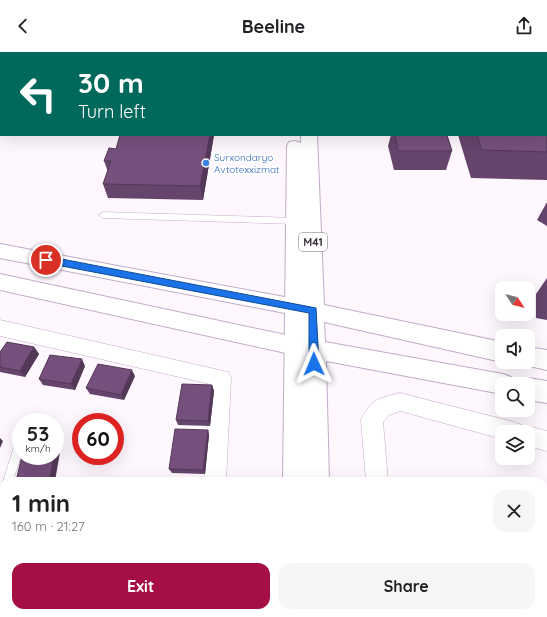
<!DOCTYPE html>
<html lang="en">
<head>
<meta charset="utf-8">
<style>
	body { margin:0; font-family:Quicksand,sans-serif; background:#f6f6f6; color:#202124; height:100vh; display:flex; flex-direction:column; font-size:15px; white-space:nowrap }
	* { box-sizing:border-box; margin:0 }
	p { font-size:13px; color:#757577 }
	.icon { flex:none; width:22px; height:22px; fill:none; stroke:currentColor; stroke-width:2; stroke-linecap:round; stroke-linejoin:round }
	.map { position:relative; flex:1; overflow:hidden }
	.sheet { position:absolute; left:0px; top:425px; width:547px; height:140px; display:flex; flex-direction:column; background:#fff; border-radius:12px 12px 0 0; box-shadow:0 4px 16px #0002 }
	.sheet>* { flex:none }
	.banner { position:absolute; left:0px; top:0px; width:547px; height:84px; box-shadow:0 4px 16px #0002; background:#00695c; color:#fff; overflow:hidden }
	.needle { width:26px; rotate:126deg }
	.tools { position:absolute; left:495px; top:229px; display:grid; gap:8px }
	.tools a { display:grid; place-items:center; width:40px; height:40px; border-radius:8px; background:#fff; box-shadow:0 4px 16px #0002; font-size:20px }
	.speed { position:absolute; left:12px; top:361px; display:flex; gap:8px; font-size:20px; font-weight:700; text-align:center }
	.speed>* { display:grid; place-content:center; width:52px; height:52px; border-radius:50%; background:#fff; box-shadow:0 4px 16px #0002; line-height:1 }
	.speed small { font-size:10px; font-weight:400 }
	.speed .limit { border:6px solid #d22; background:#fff; color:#111 }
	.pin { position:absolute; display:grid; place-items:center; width:34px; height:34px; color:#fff; margin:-17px; border:2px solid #fff; border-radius:50%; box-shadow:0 1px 4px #0007 }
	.me { position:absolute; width:44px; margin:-22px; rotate:359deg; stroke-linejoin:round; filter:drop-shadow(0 0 3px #0008) }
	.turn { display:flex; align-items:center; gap:14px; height:84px; padding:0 12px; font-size:18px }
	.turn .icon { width:52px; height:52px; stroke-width:2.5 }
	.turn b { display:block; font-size:28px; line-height:34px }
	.round { display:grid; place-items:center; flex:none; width:42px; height:42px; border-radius:12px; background:#f6f6f6 }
	.headline { display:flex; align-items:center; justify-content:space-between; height:68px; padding:0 12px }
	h1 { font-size:24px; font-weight:700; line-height:30px }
	.action { display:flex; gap:8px; margin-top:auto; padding:8px 12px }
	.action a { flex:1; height:46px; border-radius:12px; background:#a60f46; color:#fff; font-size:16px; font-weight:700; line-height:46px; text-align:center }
	.action a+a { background:#f6f6f6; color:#202124 }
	header { display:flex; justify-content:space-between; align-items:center; height:52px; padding:0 12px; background:#fff; font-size:18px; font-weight:700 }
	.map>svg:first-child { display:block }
</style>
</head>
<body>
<header><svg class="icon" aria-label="back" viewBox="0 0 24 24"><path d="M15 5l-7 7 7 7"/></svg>Beeline<svg class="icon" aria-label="share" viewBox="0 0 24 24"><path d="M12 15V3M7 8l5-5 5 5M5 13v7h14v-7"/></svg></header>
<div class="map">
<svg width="547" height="565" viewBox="0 0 547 565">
	<rect width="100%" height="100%" fill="#fef8fe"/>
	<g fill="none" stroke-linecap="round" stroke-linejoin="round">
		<defs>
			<path id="service" d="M448,0H454V1H448Z
				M103,160L296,166L300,169L296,172L103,166L99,163Z
				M18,393L21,394V404L13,429H4V432L3,429L13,398L14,394Z
				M4,435V456L0,458V436Z"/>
			<path id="minor" d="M0,41H1V49H0Z
				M0,268L228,320L231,326L226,429H204L210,332L0,284Z
				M400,341L514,370L522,373L523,376L528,374L547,379V399L528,394V380H502V387L400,359L389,363L383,370L388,429H366L361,368C371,347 379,346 400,341Z
				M190,561H216L215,565H189Z
				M372,561H398L399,565H373Z"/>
			<path id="tertiary" d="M0,192L295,247L302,249L306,255L302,261L295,263L0,206Z
				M0,222L295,285L303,287L306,294L303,301L295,303L0,238Z"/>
			<path id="primary" d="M302,0H316V1H302Z
				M301,83H317L324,253L502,290V310L324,270L325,290L503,322L511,325L515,332H502V342L326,309L329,429H283L287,94L289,90L295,89L301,91Z
				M528,295L547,298V318L520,312L519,310H528Z
				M528,326L547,329V351L528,348V332H519L520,330Z
				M282,561H334V565H282Z"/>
		</defs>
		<use href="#service" stroke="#c2aac7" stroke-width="1"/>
		<use href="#minor" stroke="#c2aac7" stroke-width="1"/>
		<use href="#tertiary" stroke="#c2aac7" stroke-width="2"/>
		<use href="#primary" stroke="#c2aac7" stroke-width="2"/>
		<use href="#service" fill="#fff" fill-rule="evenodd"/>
		<use href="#minor" fill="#fff" fill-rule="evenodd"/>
		<use href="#tertiary" fill="#fff" fill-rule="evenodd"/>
		<use href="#primary" fill="#fff" fill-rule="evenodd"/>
	</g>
	<path fill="#65456c" d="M113,0H166V1H113Z
		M377,0H408V1H377Z
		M476,0H547V47L546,48V1H474Z
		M547,82V128L471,126L458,83H546Z
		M214,83L203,148L108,146L103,132L108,120L104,109L116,97Z
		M391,83H447L452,99L446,118H394L388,94Z
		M547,150V174L537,168Z
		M547,226V268L536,266V242Z
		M34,295L39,302L25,325L0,320V300Z
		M85,314L75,338L43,333L39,327Z
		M135,324L124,348L90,342L86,336Z
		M212,333L214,339L210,374L178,373L176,368Z
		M208,378L209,383L205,422L172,421L169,417Z
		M4,456V488L0,487V467Z"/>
	<path fill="#533858" d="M210,83H214L203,148L200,134Z
		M34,295L39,302L25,325L20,319Z
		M82,307L85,314L75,338L71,332Z
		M132,318L135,324L124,348L121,343Z
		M212,333L214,339L210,374L208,369Z
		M208,378L209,383L205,422L203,418Z
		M0,386L3,389L0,396Z
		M55,395L60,400L55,429H49L54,404H55Z"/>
	<path fill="#76507d" stroke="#533858" d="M384,0H408V1H384Z
		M476,0H532L534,1H474Z
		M546,6H547V19L546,18Z
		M546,82H547V100L482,98L477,83H546Z
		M120,83H210L200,134L103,132L111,109H104L109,96L116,97Z
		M395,83H447L452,99H398Z
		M7,290L34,295L20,319L0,315V300Z
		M50,303L82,307L71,332L39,327Z
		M98,312L132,318L121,343L86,336Z
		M182,332L212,333L208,369L176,368Z
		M175,377L208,378L203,418L169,417Z
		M22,404H54L49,429H16Z
		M167,428L201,429H167Z
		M4,456V485L0,484V467Z
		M4,508V556H0V520Z"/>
	<path fill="#1a73e8" stroke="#114b97" d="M46,204L316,256L319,312L317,315H311L309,312V261L46,211L42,208Z"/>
	<circle fill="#3f7fe0" stroke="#fff" stroke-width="1.5" cx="206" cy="111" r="4"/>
	<g text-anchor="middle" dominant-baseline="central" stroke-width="4" stroke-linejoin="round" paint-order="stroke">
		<g font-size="10" fill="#366cbe" stroke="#fff" text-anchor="start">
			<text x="214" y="105">Surxondaryo<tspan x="214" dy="12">Avtotexxizmat</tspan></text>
		</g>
		<rect fill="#fff" stroke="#746e76" stroke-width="1" x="299" y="181" width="28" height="18" rx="3"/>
		<g font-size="11" font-weight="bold" fill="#39303b">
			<text x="313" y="190">M41</text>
		</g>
	</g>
</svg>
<div class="tools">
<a><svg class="needle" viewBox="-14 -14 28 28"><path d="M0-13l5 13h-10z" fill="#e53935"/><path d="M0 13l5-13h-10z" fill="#757577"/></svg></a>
<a><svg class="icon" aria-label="sound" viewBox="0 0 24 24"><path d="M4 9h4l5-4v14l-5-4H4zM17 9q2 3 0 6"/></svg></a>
<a><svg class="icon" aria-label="search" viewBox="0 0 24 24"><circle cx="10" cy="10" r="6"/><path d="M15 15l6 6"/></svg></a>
<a><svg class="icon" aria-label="layers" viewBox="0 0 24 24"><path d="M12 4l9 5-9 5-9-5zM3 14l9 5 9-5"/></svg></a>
</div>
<div class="speed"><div>53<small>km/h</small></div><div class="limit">60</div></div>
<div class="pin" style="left:46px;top:208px;background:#d93025"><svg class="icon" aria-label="arrive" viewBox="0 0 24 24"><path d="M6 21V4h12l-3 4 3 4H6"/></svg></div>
<svg class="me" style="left:314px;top:312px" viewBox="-20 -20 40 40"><path d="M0-17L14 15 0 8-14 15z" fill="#1a73e8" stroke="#fff" stroke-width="4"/></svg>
<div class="banner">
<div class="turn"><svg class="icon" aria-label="left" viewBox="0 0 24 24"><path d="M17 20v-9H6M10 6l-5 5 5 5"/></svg><div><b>30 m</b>Turn left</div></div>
</div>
<section class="sheet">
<div class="headline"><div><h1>1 min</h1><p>160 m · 21:27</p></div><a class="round"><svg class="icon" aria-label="close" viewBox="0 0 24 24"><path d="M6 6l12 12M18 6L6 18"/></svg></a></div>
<div class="action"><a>Exit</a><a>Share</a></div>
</section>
</div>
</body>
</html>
